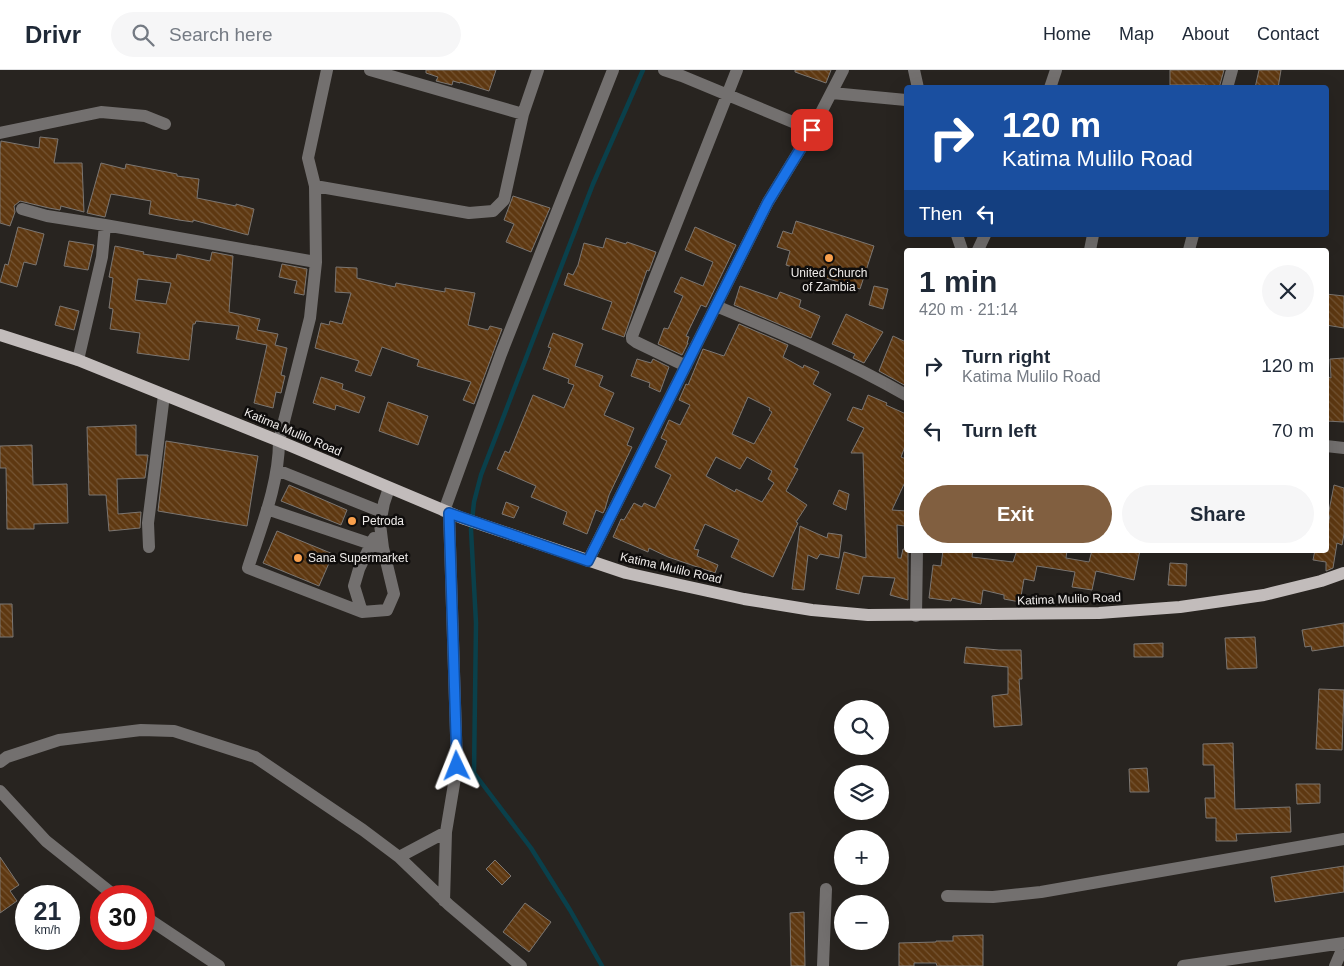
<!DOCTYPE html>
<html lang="en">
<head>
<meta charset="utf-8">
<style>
	body { margin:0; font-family:Helvetica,sans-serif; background:#f6f6f7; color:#1f2937; height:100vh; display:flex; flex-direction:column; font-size:19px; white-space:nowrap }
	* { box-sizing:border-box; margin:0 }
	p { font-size:16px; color:#747a83 }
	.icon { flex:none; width:28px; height:28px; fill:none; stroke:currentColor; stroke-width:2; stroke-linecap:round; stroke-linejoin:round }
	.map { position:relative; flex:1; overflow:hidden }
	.details { position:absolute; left:904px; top:178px; width:425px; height:305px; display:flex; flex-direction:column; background:#fff; border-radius:5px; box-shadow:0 5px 20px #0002 }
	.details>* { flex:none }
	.hud { position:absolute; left:904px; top:15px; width:425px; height:152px; border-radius:5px; box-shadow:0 5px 20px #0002; background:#1a4fa0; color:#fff; overflow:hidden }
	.controls { position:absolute; left:834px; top:630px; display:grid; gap:10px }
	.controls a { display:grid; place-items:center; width:55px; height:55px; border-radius:50%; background:#fff; box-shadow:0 5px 20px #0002; font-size:25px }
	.speed { position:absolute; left:15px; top:815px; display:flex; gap:10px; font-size:25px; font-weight:700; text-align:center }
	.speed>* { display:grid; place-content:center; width:65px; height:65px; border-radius:50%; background:#fff; box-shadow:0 5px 20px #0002; line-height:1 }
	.speed small { font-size:12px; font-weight:400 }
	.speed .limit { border:8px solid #d22; background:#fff; color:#111 }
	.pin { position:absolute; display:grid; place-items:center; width:42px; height:42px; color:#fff; margin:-21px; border-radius:10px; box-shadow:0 2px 8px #0006 }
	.me { position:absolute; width:55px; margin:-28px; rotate:358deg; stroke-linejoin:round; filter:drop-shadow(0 0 4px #0008) }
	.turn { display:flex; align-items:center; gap:18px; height:105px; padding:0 15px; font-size:22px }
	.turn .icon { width:65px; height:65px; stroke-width:2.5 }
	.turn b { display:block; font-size:35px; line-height:42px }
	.then { display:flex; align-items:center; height:48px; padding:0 15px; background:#0003; gap:10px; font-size:19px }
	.round { display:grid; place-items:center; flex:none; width:52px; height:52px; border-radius:26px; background:#f6f6f7 }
	.headline { display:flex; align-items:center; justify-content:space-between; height:85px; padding:0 15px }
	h1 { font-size:30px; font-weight:800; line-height:38px }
	.primary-button { display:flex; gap:10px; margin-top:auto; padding:10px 15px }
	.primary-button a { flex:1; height:58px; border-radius:30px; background:#815f40; color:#fff; font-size:20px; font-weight:800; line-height:58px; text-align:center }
	.primary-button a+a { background:#f6f6f7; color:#1f2937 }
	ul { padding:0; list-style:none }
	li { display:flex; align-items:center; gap:15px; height:65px; padding:0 15px }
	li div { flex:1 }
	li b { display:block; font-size:19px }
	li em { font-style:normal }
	header { display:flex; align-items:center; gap:30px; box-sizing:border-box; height:70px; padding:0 25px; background:#fff; border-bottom:1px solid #e0e1e3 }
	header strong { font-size:24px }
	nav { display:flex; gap:28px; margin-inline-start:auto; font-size:18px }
	.search { width:350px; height:45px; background:#f6f6f7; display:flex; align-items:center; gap:12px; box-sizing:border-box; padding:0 18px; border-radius:28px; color:#747a83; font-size:19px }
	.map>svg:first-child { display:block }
</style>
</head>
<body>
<header>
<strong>Drivr</strong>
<div class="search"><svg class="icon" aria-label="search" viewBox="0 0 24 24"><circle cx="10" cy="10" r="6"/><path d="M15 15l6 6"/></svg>Search here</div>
<nav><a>Home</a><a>Map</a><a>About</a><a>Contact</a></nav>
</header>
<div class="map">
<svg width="1344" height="896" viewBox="0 0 1344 896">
	<defs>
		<pattern id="building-back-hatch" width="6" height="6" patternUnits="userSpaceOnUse" patternTransform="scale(1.25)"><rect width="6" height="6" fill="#5e3811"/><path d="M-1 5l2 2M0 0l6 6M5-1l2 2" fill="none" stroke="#755534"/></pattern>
	</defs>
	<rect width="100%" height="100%" fill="#282420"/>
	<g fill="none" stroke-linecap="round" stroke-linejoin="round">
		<path stroke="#0a404b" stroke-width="4.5" d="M602,896L570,840L531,778L474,703L476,553L471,460L474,432L481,405L593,114L643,0"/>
	</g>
	<path fill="url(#building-back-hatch)" stroke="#7b7672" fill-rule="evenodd" d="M426,0H496L489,21L460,12V13L453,11L452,15L436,11L438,7L426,3Z
		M795,0H831L826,13L795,2Z
		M1170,0H1224L1219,18H1205V15H1170Z
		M1259,0H1281L1278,18H1255Z
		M40,67L58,69L54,93H82L84,142L61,136L60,140L49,138L20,131L14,136L15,142L10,156L0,153V79L1,71L39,78Z
		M101,93L125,99L126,94L177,104V106L199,109L197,128L236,136V134L254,139L248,165L193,150V152L179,150L149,144L151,131L111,124L105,147L87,143Z
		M513,126L550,138L531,182L506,172L514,154L504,150Z
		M796,151L874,176L860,219L786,195L790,181L777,177L783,161L792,164Z
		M18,157L44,164L36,195L24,192L17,217L0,212L5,194L8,195Z
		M695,157L736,175L706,237L701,235L686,266L689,267L687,273H688L682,285L658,274L664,258L668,259L683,226L674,222L681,207L703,216L713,192L685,180Z
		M606,168L626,174L627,172L656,182L649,201L647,200L624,267L602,259L612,232L564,215L568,203L573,205L578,195L584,173L603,178Z
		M69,171L94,175L88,200L64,196Z
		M115,176L144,182L143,184L176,189L177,184L210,191L212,182L233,186L229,242L260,249L257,260L278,264L275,275L287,278L281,305L285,306L281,323L276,322L273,338L254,333L267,275L236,269L239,256L196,251L195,254H193L189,290L137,283L140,263L110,259L113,239L109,238L113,208L109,207ZM138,209L171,213L166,234L135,230Z
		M282,194L307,199L304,225L294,223L297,211L279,207Z
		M336,197L357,198V208L395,217L396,213L445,222V218L475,223L468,255L488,260L490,256L502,259L474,334L463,330L471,312L417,296L419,290L382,277L371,306L355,301L359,291L315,278L321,253L329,255L330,251L342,254L351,223L335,222Z
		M740,216L777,229L780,222L801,230L799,237L820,246L811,268L734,235Z
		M874,216L888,219L883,239L869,235Z
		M1326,224L1344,226V258L1326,255Z
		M60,236L79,241L74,260L55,255Z
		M846,244L883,262L864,293L853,288L855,284L832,274Z
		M739,254L788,275L783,287L803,298L804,295L819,302L813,314L831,324L794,397L798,399L786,421L807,435L796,452L798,453L773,507L731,487L739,470L705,454L694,479L699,480L697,486L718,495L715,503L668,487L649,478L648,482L613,467L621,449L624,450L634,433L642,437L644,433L655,438L671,405L655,397L667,371L661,368L669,350L680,355L690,335L679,330L686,314L688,315L703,279L724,286ZM748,327L770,338L769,340L772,342L754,374L732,364ZM716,387L740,399L747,387L772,401L768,409L774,413L762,432L736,419L735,422L706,406Z
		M553,263L583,274L575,296L603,306L599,316L614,323L604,345L634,358L627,375L632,377L609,425L605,439L603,443L596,440L587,464L563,454L567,442L531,427L536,416L497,399L505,381L509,383L533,325L564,338L574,315L568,313L569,309L543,299L551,278L548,277Z
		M893,266L906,272V316L879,301Z
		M1344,288V352L1326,351V306L1331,308L1330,289Z
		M637,289L651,293L653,289L669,297L660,322L649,317L650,313L631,306Z
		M321,307L343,314L342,319L365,327L359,343L336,335L335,340L313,333Z
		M868,325L887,333L886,335L906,344V374L901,387L906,389V410L892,440L906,441L905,456L897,455L898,488H901L903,479L908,480V530L890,525L895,508L863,506L859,524L836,519L844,482L866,488L863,383H851L864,358L847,350L853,337L862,340Z
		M388,332L428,346L418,375L379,361Z
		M136,355V385H148L145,408L117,409L118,444L141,442L140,458L109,461L106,425H89L87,357Z
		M166,371L258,386L247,456L158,441Z
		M32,375L33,415L67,414L68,453L34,454V459H7L6,398H0V376Z
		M289,415L347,440L341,455L281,431Z
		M1334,415L1344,418V464L1342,475L1337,473L1333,498L1326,501V492L1313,490L1315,480H1326V461L1330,446H1328Z
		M839,420L849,424L846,440L833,434Z
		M506,432L519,437L514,448L502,444Z
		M800,456L827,468L828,463L842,465L839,488L820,484L817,489L808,485L804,520L792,519Z
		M277,461L333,484L319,516L263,493Z
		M943,480H973L972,487L1013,492L1017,480H1067L1066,488L1089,492L1092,480H1140L1134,510L1096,501L1092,520L1072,517L1075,502L1037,496L1034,511L1024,509L1020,532L1004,529V525L983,520L981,534L952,528L951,531L929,528L933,495L941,496Z
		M1170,493L1187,494L1186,516L1168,515Z
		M0,534H12L13,567H0Z
		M1344,553V576L1312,581L1311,576L1305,577L1302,560Z
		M1255,567L1257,598L1227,599L1225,568Z
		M1163,573V587H1134V574Z
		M966,577L999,580H1021L1022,609H1019L1022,655L994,657L992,626L1008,624V597L964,593Z
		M1319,619L1344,620L1342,680L1316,679Z
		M1233,673L1235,739L1290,737L1291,762L1236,764L1237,771H1216V748H1206L1205,728H1215L1214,695H1203V674Z
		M1147,698L1149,722H1130L1129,699Z
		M1296,714H1320V733L1297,734Z
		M0,787L19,815L10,821L17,831L0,843Z
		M495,790L511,806L502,815L486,799Z
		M1344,796V822L1275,832L1271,807Z
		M525,833L551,852L529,882L503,862Z
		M804,842L805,896H791L790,843Z
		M983,865V896H937L936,893H914V896H899V873L936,872V871H953V866Z"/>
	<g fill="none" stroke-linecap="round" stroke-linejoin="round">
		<path stroke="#73706f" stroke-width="12" d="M327,0L308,88L315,116L316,192L310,248L279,371C279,414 261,457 248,498L362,542L387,540L394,524L383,478L380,454L384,433L389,418
			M370,0L523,44
			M664,0L682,6L812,60
			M914,0L918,18
			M1050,18L1056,0
			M1227,18L1232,0
			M832,23L906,30
			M0,63L101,42L145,46L165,54
			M315,116L469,143L493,141L504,130L523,44L538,0
			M22,139L47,146L105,155L316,192
			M957,165L962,180
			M978,180L985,165
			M1090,180L1093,165
			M1189,180L1193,165
			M716,236C781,263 845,290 906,325
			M78,290L102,187L105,155
			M686,296L636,272L632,269V266L737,0
			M1326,376L1344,378
			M277,400L382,442
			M267,439L383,478
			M444,441L501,284L613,0
			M149,477L148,453L164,325
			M588,491L768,132L812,60L843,0
			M362,542L354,516L359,499L374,468
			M916,546L917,480
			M0,692L7,687L59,670L141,660L174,661L255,687L363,760L399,787L449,835L521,896
			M0,721L46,771L115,826
			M399,787L446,762L457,696L449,443
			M947,826L993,827L1041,822L1344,769
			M444,831L446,762
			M144,846L219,896
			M823,896L826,819
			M1183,896L1344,873
			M1335,896L1344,875"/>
		<path stroke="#c2bcbb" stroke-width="12" d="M0,265L78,290L279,371L462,448L626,503L744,529L812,540L868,545L1099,543L1180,537L1264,525L1321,511L1344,503"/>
	</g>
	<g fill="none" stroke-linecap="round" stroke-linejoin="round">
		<defs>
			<path id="route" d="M457,696L449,443L588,491L768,132L812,60"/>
		</defs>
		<use href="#route" stroke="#114b97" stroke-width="12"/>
		<use href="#route" stroke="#1a73e8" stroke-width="9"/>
	</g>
	<g fill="#f9a04c" stroke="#0f0d0c" stroke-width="2">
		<circle cx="829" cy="188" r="5"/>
		<circle cx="352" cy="451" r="5"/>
		<circle cx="298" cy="488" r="5"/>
	</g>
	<g text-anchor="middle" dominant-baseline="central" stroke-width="5" stroke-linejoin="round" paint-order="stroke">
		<g font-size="12" fill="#efecea" stroke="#0f0d0c" text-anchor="start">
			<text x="829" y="203" text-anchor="middle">United Church<tspan x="829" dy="14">of Zambia</tspan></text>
			<text x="362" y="451">Petroda</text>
			<text x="308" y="488">Sana Supermarket</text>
		</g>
		<g font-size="12" fill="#efecea" stroke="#0f0d0c">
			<text transform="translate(293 362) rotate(23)">Katima Mulilo Road</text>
			<text transform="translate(671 498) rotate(13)">Katima Mulilo Road</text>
			<text transform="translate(1069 529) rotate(-2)">Katima Mulilo Road</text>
		</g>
	</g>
</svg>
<div class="controls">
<a><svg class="icon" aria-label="search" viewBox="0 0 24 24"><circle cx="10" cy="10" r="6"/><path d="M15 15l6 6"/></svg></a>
<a><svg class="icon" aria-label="layers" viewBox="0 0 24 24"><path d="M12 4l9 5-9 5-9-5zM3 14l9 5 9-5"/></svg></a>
<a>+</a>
<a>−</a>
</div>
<div class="speed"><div>21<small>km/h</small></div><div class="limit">30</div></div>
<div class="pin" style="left:812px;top:60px;background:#d93025"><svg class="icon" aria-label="arrive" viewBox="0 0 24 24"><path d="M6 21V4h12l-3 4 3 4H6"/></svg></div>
<svg class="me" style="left:457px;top:696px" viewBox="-20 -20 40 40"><path d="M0-17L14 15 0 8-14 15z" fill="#1a73e8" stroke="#fff" stroke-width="4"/></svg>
<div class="hud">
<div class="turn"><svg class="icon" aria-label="right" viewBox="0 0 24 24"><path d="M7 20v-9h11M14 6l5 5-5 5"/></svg><div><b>120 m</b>Katima Mulilo Road</div></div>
<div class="then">Then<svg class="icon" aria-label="left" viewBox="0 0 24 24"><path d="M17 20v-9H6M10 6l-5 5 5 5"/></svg></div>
</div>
<section class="details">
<div class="headline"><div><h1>1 min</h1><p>420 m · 21:14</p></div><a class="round"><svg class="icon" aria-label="close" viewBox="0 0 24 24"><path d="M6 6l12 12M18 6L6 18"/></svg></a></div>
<ul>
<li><svg class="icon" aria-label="right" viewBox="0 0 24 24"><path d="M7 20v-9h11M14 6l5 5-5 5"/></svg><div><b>Turn right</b><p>Katima Mulilo Road</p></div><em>120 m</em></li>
<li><svg class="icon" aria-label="left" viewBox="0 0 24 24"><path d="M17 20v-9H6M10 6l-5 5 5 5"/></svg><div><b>Turn left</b></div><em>70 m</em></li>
</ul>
<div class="primary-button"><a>Exit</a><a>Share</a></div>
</section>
</div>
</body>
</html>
